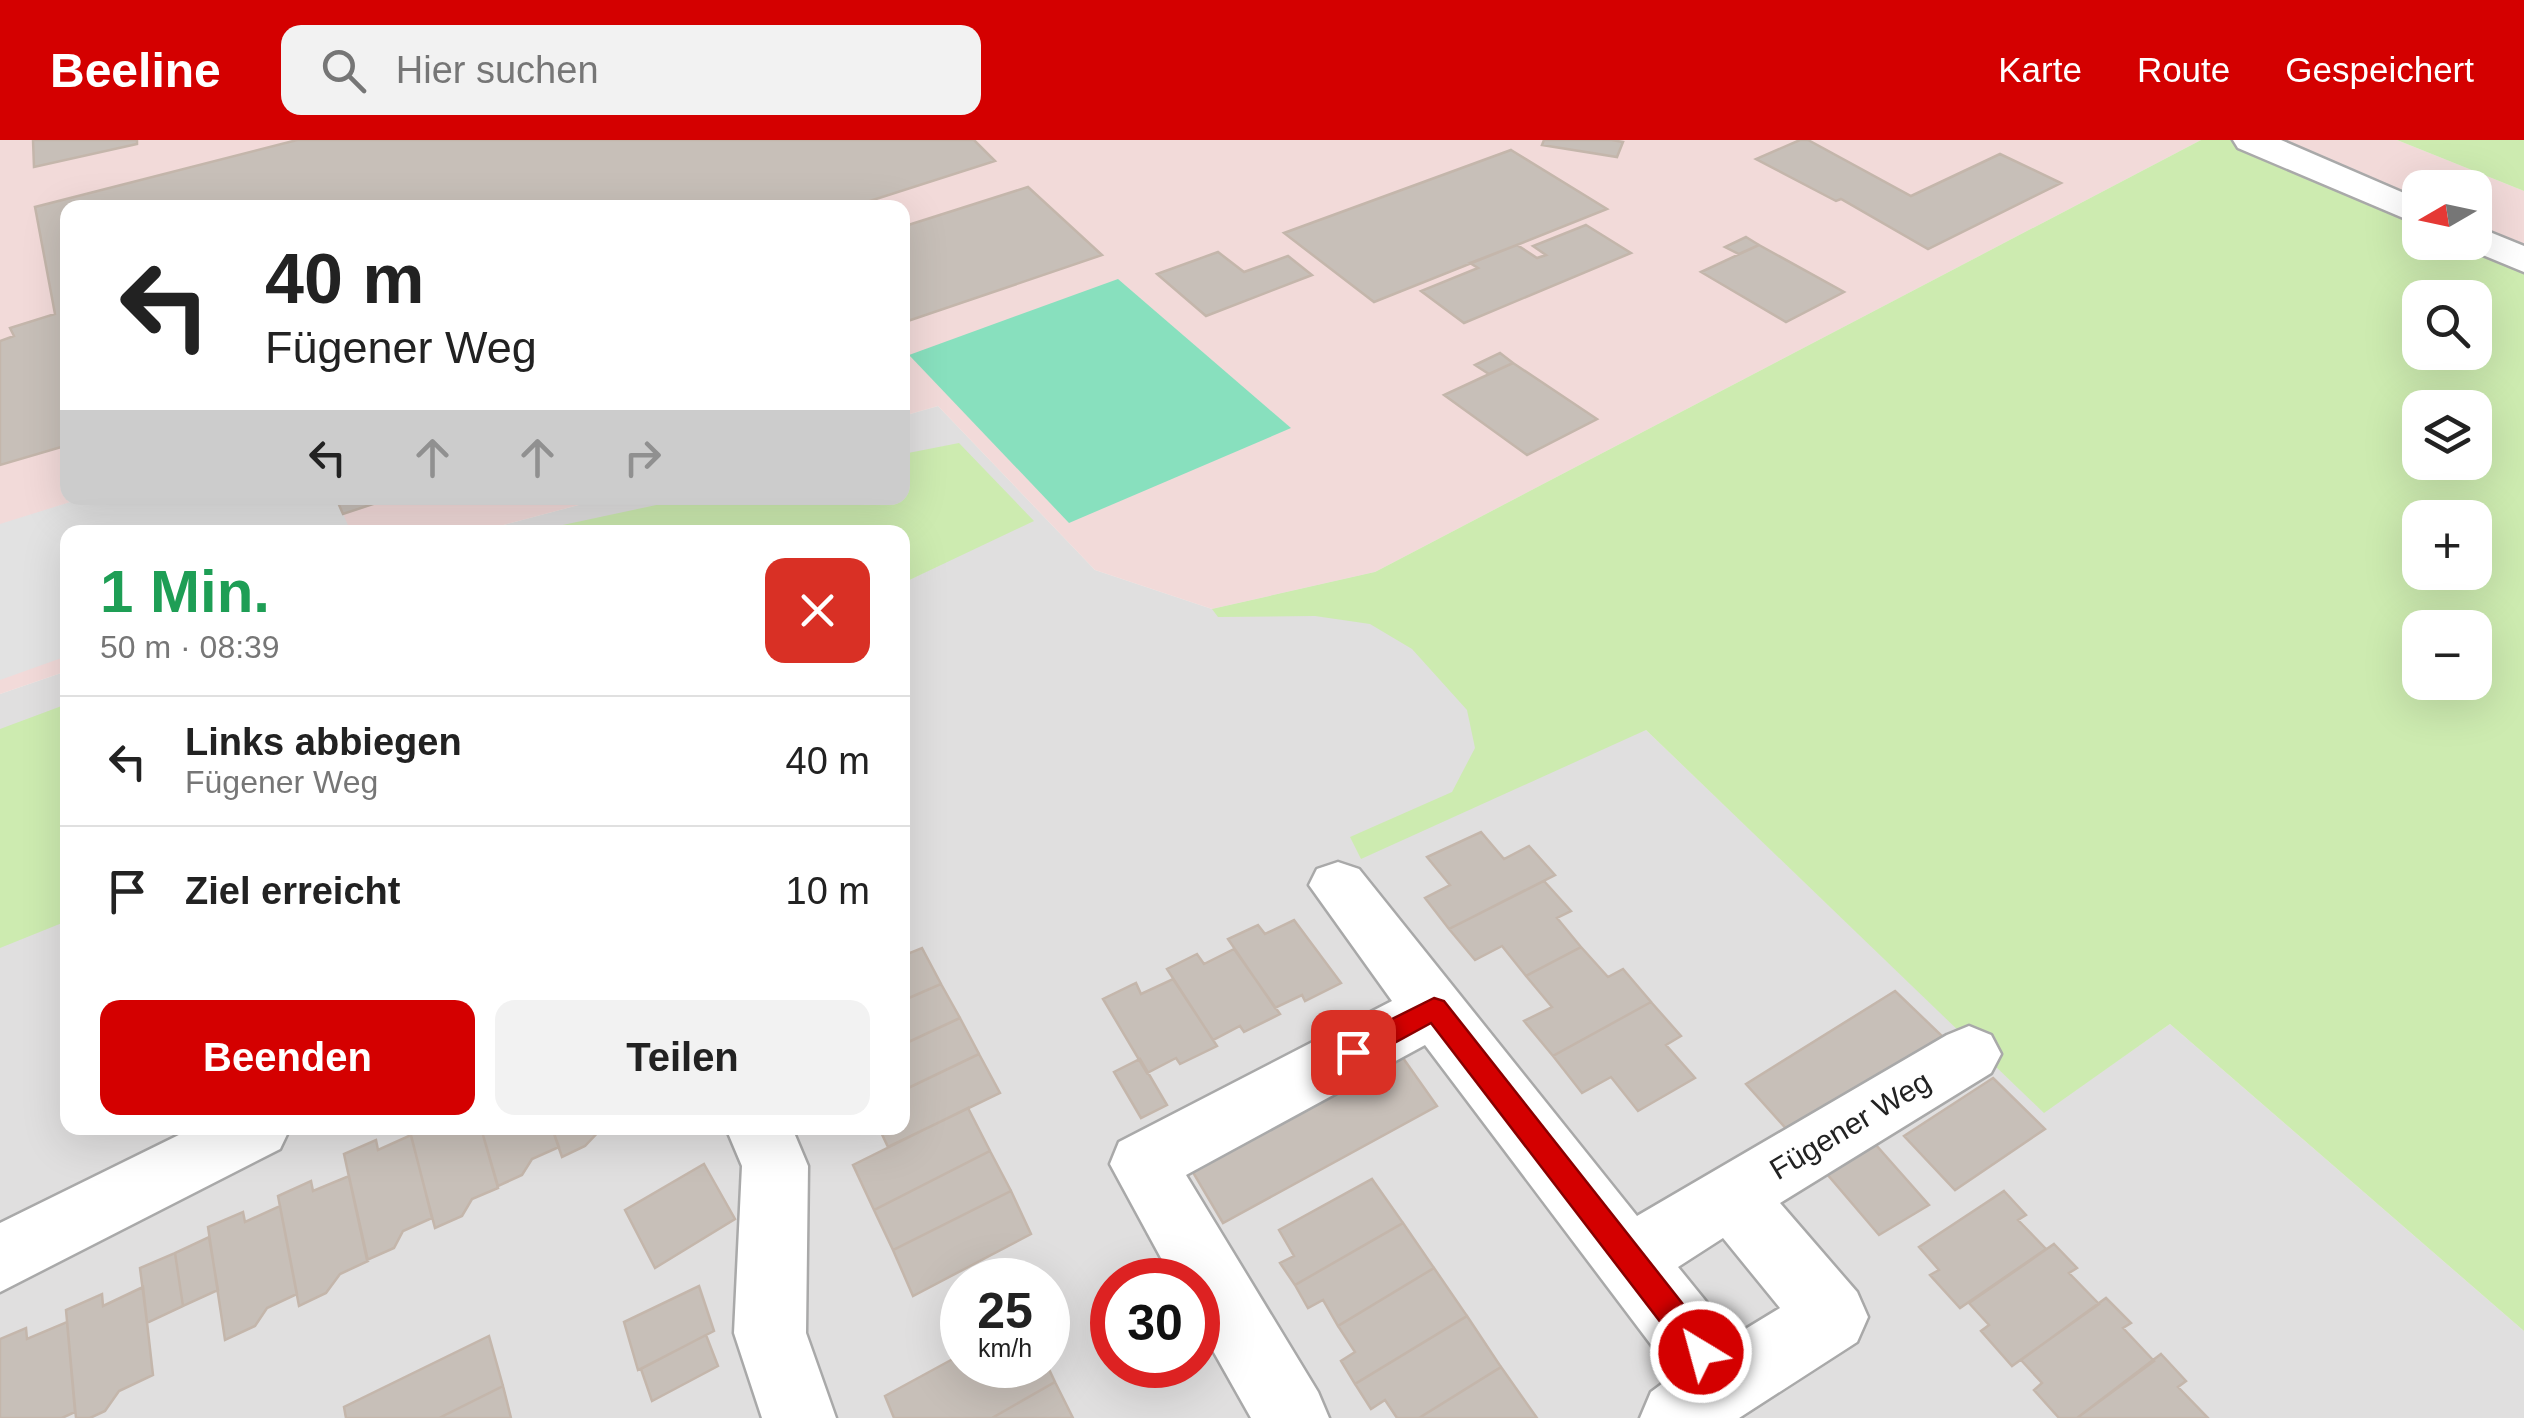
<!DOCTYPE html>
<html lang="de">
<head>
<meta charset="utf-8">
<style>
	body { margin:0; font-family:Helvetica,sans-serif; background:#f2f2f2; color:#222; height:100vh; display:flex; flex-direction:column; font-size:38px; white-space:nowrap }
	* { box-sizing:border-box; margin:0 }
	p { font-size:32px; color:#767676 }
	.icon { flex:none; width:55px; height:55px; fill:none; stroke:currentColor; stroke-width:2; stroke-linecap:round; stroke-linejoin:round }
	.map { position:relative; flex:1; overflow:hidden }
	.details { position:absolute; left:60px; top:385px; width:850px; height:610px; display:flex; flex-direction:column; background:#fff; border-radius:20px; box-shadow:0 10px 40px #0002 }
	.details>* { flex:none }
	.top-card { position:absolute; left:60px; top:60px; width:850px; height:305px; border-radius:20px; box-shadow:0 10px 40px #0002; background:#fff; color:#222; overflow:hidden }
	.needle { width:65px; rotate:261deg }
	.tools { position:absolute; left:2402px; top:30px; display:grid; gap:20px }
	.tools a { display:grid; place-items:center; width:90px; height:90px; border-radius:20px; background:#fff; box-shadow:0 10px 40px #0002; font-size:50px }
	.speed { position:absolute; left:940px; top:1118px; display:flex; gap:20px; font-size:50px; font-weight:700; text-align:center }
	.speed>* { display:grid; place-content:center; width:130px; height:130px; border-radius:50%; background:#fff; box-shadow:0 10px 40px #0002; line-height:1 }
	.speed small { font-size:25px; font-weight:400 }
	.speed .limit { border:15px solid #d22; background:#fff; color:#111 }
	.pin { position:absolute; display:grid; place-items:center; width:85px; height:85px; color:#fff; margin:-42px; border-radius:20px; box-shadow:0 5px 15px #0006 }
	.me { position:absolute; width:110px; margin:-55px; rotate:323deg; stroke-linejoin:round; filter:drop-shadow(0 0 8px #0008) }
	.turn { display:flex; align-items:center; gap:35px; height:210px; padding:0 40px; font-size:45px }
	.turn .icon { width:130px; height:130px; stroke-width:2.5 }
	.turn b { display:block; font-size:70px; line-height:85px }
	.lanes { display:flex; align-items:center; height:95px; padding:0 40px; background:#0003; justify-content:center; gap:50px; direction:ltr }
	.lanes .off { opacity:.35 }
	.round { display:grid; place-items:center; flex:none; width:105px; height:105px; border-radius:20px; background:#f2f2f2 }
	.headline { display:flex; align-items:center; justify-content:space-between; height:170px; padding:0 40px }
	h1 { font-size:60px; font-weight:700; line-height:75px; color:#1e9e55 }
	.primary-button { display:flex; gap:20px; margin-top:auto; padding:20px 40px }
	.primary-button a { flex:1; height:115px; border-radius:20px; background:#d40000; color:#fff; font-size:40px; font-weight:700; line-height:115px; text-align:center }
	.primary-button a+a { background:#f2f2f2; color:#222 }
	ul { padding:0; list-style:none }
	li { display:flex; align-items:center; gap:30px; height:130px; padding:0 40px; border-top:2px solid #e0e0e0 }
	li div { flex:1 }
	li b { display:block; font-size:38px }
	li em { font-style:normal }
	header { display:flex; align-items:center; gap:60px; box-sizing:border-box; height:140px; padding:0 50px; background:#d40000; color:#fff }
	header strong { font-size:48px }
	nav { display:flex; gap:55px; margin-inline-start:auto; font-size:35px }
	.search { width:700px; height:90px; background:#f2f2f2; display:flex; align-items:center; gap:25px; box-sizing:border-box; padding:0 35px; border-radius:20px; color:#767676; font-size:38px }
	.map>svg:first-child { display:block }
</style>
</head>
<body>
<header>
<strong>Beeline</strong>
<div class="search"><svg class="icon" aria-label="search" viewBox="0 0 24 24"><circle cx="10" cy="10" r="6"/><path d="M15 15l6 6"/></svg>Hier suchen</div>
<nav><a>Karte</a><a>Route</a><a>Gespeichert</a></nav>
</header>
<div class="map">
<svg width="2524" height="1278" viewBox="0 0 2524 1278">
	<rect width="100%" height="100%" fill="#f2efe9"/>
	<path fill="#e0dfdf" fill-rule="evenodd" d="M938,266L1095,430L1212,469L1375,432L1646,590L2044,972L2170,884L2524,1191V1278H0V554L67,531L68,988H902V392H477L605,358H902L903,276ZM962,1140H1048V1225H962ZM1112,1140H1198V1225H1112Z"/>
	<path fill="#f2dad9" d="M0,0H2201L1375,432L1212,469L1095,430L938,266L903,276L902,68H68V358H605L477,392H68L67,531L0,554Z
		M2238,0H2397L2524,51V127L2475,102V48H2420V81Z"/>
	<path fill="#cdebb0" fill-rule="evenodd" d="M2201,0H2238L2420,81V102L2469,103L2524,127V1191L2170,884L2044,973L1646,590L1361,719L1350,697L1452,652L1475,608L1467,570L1412,509L1370,484L1315,476L1218,477L1212,469L1375,432ZM2420,158H2475V212H2420ZM2420,268H2475V322H2420ZM2420,378H2475V432H2420ZM2420,488H2475V542H2420Z
		M2397,0H2524V51Z
		M959,303L1034,381L903,443L902,392H530L689,358H902L903,314Z
		M67,564V781L0,808V589Z"/>
	<path fill="#88e0be" d="M1118,139L1291,288L1069,383L909,215Z"/>
	<path fill="#e2e2e2" d="M83,358H336L351,392H68L67,516L0,540V384Z"/>
	<path fill="#c7bfb8" stroke="#c4b6ab" stroke-width="2.5" d="M33,0H137V4L34,27Z
		M297,0H974L995,21L848,68H68V305L0,325V201L14,196L10,188L55,174L35,67Z
		M1544,0H1612L1623,2L1617,17L1542,5Z
		M1800,0H1808L1911,56L2000,14L2061,43L1928,109L1841,59L1836,61L1756,19Z
		M1511,10L1607,69L1374,162L1284,93Z
		M1028,47L1102,115L902,183V87Z
		M1586,85L1631,113L1464,183L1421,151L1478,128L1470,123L1517,105L1537,118L1546,115L1533,106Z
		M1746,97L1759,105L1739,114L1725,107Z
		M1759,105L1844,152L1786,182L1701,132Z
		M1218,112L1244,132L1288,116L1312,135L1206,176L1157,134Z
		M1500,213L1513,223L1489,234L1475,225Z
		M1513,223L1597,279L1527,315L1444,255Z
		M336,358H391L343,374Z
		M1481,692L1504,719L1529,706L1555,735L1449,789L1425,758L1450,745L1427,717Z
		M1544,741L1571,771L1557,778L1581,807L1526,836L1502,806L1475,820L1449,789Z
		M1294,780L1341,843L1305,861L1302,855L1275,868L1228,799L1258,785L1265,794Z
		M1581,807L1608,837L1623,829L1651,862L1553,916L1524,881L1552,867L1526,836Z
		M922,808L941,844L902,861V816Z
		M1234,809L1280,874L1244,892L1240,886L1213,900L1167,829L1197,814L1204,824Z
		M1173,839L1217,906L1180,924L1176,918L1147,933L1103,859L1136,843L1141,854Z
		M941,844L960,878L902,905V861Z
		M1895,851L1942,896L1791,994L1746,944Z
		M1651,862L1681,896L1666,905L1695,938L1638,971L1611,937L1582,953L1553,916Z
		M960,878L979,914L902,951V905Z
		M979,914L1000,953L888,1007L879,988H902V951Z
		M1403,918L1437,966L1223,1083L1191,1029Z
		M1140,919L1167,965L1141,978L1114,932Z
		M1993,938L2045,989L1955,1050L1904,996Z
		M968,968L990,1011L874,1070L853,1025Z
		M409,988H481L498,1048L472,1059L462,1076L435,1088Z
		M481,988H552L559,1007L532,1019L522,1035L498,1046Z
		M552,988H602L585,1006L562,1017Z
		M411,995L432,1078L403,1091L394,1108L367,1120L344,1014L376,1000L378,1010Z
		M1876,1005L1929,1065L1879,1095L1827,1034Z
		M990,1011L1011,1051L893,1110L874,1070Z
		M704,1024L735,1079L655,1128L625,1070Z
		M349,1036L368,1121L340,1134L326,1153L299,1166L278,1056L311,1041L313,1051Z
		M1372,1039L1403,1083L1295,1145L1280,1123L1294,1116L1279,1090Z
		M1011,1051L1031,1094L913,1156L893,1110Z
		M2004,1051L2026,1075L2018,1080L2046,1109L1960,1168L1930,1135L1939,1130L1919,1107Z
		M280,1066L297,1154L267,1168L255,1186L225,1200L208,1087L243,1072L245,1082Z
		M1403,1083L1434,1128L1338,1186L1323,1160L1308,1168L1295,1145Z
		M209,1097L218,1150L183,1166L175,1113Z
		M2054,1104L2077,1128L2069,1133L2099,1164L2012,1226L1981,1191L1989,1185L1969,1163Z
		M175,1113L183,1166L147,1183L140,1128Z
		M1434,1128L1467,1176L1355,1244L1341,1221L1355,1212L1338,1186Z
		M699,1146L714,1191L638,1230L624,1182Z
		M143,1147L153,1235L119,1251L105,1271L90,1278H76L66,1170L102,1154L103,1166Z
		M2106,1158L2131,1183L2123,1188L2154,1221L2077,1278H2059L2034,1250L2042,1243L2021,1220Z
		M1467,1176L1501,1227L1419,1278H1397L1385,1260L1371,1269L1355,1244Z
		M67,1182L75,1272L62,1278H0V1199L26,1188L27,1199Z
		M706,1195L718,1226L652,1261L641,1229Z
		M489,1196L503,1246L439,1278H346L344,1267Z
		M962,1214V1225H1047L1055,1242L992,1278H894L885,1256Z
		M2161,1214L2186,1241L2178,1247L2208,1278H2077Z
		M1501,1227L1537,1278H1419Z
		M1055,1242L1073,1278H992Z
		M503,1246L511,1278H439Z"/>
	<g fill="none" stroke-linecap="round" stroke-linejoin="round">
		<defs>
			<path id="minor" d="M2233,0H2281L2420,60V85L2238,8Z
				M2475,86L2524,106V132L2461,106L2459,102H2475Z
				M1338,722L1359,729L1637,1076L1947,895L1969,886L1991,895L2001,914L1991,933L1780,1063L1857,1152L1868,1177L1857,1202L1739,1278H1640L1651,1252L1674,1235L1425,905L1186,1035L1318,1252L1329,1278H1251L1198,1184V1140H1173L1110,1024L1119,1002L1392,861L1309,745L1317,729ZM1723,1098L1780,1168L1734,1196L1678,1127Z
				M193,988H290L280,1009L0,1152V1083Z
				M726,988H792L808,1026L806,1193L836,1278H762L734,1193L742,1026Z"/>
		</defs>
		<use href="#minor" stroke="#a9a9a9" stroke-width="5"/>
		<use href="#minor" fill="#fff" fill-rule="evenodd"/>
	</g>
	<path fill="#d40000" stroke="#8a0000" stroke-width="2.5" d="M1434,858L1444,861L1712,1201L1716,1212L1712,1222L1701,1226L1691,1222L1431,883L1363,920L1353,923L1344,920L1340,912L1344,903Z"/>
	<g text-anchor="middle" dominant-baseline="central" stroke-width="8" stroke-linejoin="round" paint-order="stroke">
		<g font-size="30" fill="#222" stroke="#fff">
			<text transform="translate(1850 985) rotate(-31)">Fügener Weg</text>
		</g>
	</g>
</svg>
<div class="tools">
<a><svg class="needle" viewBox="-14 -14 28 28"><path d="M0-13l5 13h-10z" fill="#e53935"/><path d="M0 13l5-13h-10z" fill="#767676"/></svg></a>
<a><svg class="icon" aria-label="search" viewBox="0 0 24 24"><circle cx="10" cy="10" r="6"/><path d="M15 15l6 6"/></svg></a>
<a><svg class="icon" aria-label="layers" viewBox="0 0 24 24"><path d="M12 4l9 5-9 5-9-5zM3 14l9 5 9-5"/></svg></a>
<a>+</a>
<a>−</a>
</div>
<div class="speed"><div>25<small>km/h</small></div><div class="limit">30</div></div>
<div class="pin" style="left:1353px;top:912px;background:#d93025"><svg class="icon" aria-label="arrive" viewBox="0 0 24 24"><path d="M6 21V4h12l-3 4 3 4H6"/></svg></div>
<svg class="me" style="left:1701px;top:1212px" viewBox="-20 -20 40 40"><circle r="17" fill="#d40000" stroke="#fff" stroke-width="3"/><path d="M0-11L8 9 0 5-8 9z" fill="#fff"/></svg>
<div class="top-card">
<div class="turn"><svg class="icon" aria-label="left" viewBox="0 0 24 24"><path d="M17 20v-9H6M10 6l-5 5 5 5"/></svg><div><b>40 m</b>Fügener Weg</div></div>
<div class="lanes"><svg class="icon" aria-label="left" viewBox="0 0 24 24"><path d="M17 20v-9H6M10 6l-5 5 5 5"/></svg><svg class="icon off" aria-label="ahead" viewBox="0 0 24 24"><path d="M12 20V5M6 11l6-6 6 6"/></svg><svg class="icon off" aria-label="ahead" viewBox="0 0 24 24"><path d="M12 20V5M6 11l6-6 6 6"/></svg><svg class="icon off" aria-label="right" viewBox="0 0 24 24"><path d="M7 20v-9h11M14 6l5 5-5 5"/></svg></div>
</div>
<section class="details">
<div class="headline"><div><h1>1 Min.</h1><p>50 m · 08:39</p></div><a class="round" style="background:#d93025;color:#fff"><svg class="icon" aria-label="close" viewBox="0 0 24 24"><path d="M6 6l12 12M18 6L6 18"/></svg></a></div>
<ul>
<li><svg class="icon" aria-label="left" viewBox="0 0 24 24"><path d="M17 20v-9H6M10 6l-5 5 5 5"/></svg><div><b>Links abbiegen</b><p>Fügener Weg</p></div><em>40 m</em></li>
<li><svg class="icon" aria-label="arrive" viewBox="0 0 24 24"><path d="M6 21V4h12l-3 4 3 4H6"/></svg><div><b>Ziel erreicht</b></div><em>10 m</em></li>
</ul>
<div class="primary-button"><a>Beenden</a><a>Teilen</a></div>
</section>
</div>
</body>
</html>
